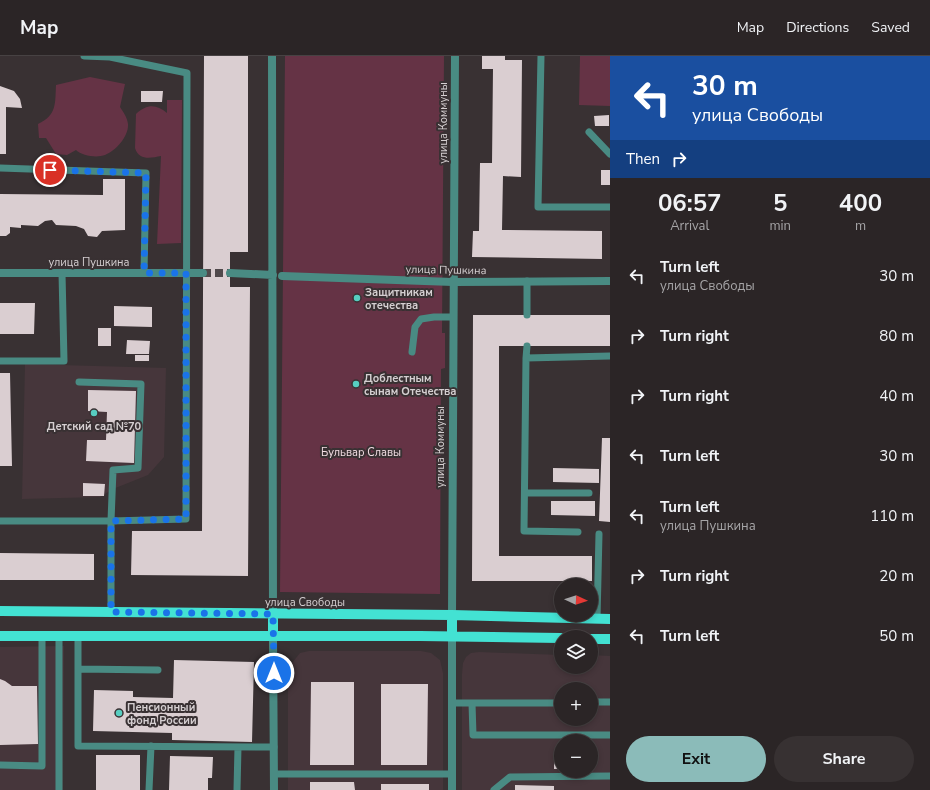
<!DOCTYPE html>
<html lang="en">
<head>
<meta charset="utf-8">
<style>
	body { margin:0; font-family:"Nunito Sans",sans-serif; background:#373132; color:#f1f3f6; height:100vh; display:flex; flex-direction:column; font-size:15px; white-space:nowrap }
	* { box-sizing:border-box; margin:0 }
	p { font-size:13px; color:#a6a5a7 }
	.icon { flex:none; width:22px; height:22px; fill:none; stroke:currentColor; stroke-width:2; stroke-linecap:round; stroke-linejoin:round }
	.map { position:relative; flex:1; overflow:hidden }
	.details { display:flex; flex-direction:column; background:#2b2526; width:320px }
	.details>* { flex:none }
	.guide { background:#1a4fa0; color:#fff; overflow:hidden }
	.needle { width:26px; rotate:93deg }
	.controls { position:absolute; left:554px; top:522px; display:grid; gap:8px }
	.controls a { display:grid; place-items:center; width:44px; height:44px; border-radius:50%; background:#2b2526; box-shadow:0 2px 6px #0003,0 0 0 1px #474243; font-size:20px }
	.pin { position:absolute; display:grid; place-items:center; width:34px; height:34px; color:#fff; margin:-17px; border:2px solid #fff; border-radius:50%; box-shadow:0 1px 4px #0007 }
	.me { position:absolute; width:44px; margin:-22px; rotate:0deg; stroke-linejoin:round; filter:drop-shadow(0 0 3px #0008) }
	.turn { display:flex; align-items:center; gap:14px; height:84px; padding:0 16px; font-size:18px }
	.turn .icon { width:52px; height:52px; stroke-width:2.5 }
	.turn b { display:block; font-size:28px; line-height:34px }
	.then { display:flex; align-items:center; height:38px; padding:0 16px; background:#0003; gap:8px; font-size:15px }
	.eta { display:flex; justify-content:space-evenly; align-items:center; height:68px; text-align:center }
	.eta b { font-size:24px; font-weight:700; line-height:28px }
	.action { display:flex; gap:8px; margin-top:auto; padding:8px 16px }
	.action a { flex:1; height:46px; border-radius:24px; background:#8bbbb9; color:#111; font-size:16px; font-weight:700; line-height:46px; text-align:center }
	.action a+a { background:#373132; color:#f1f3f6 }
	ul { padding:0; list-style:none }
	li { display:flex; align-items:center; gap:12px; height:60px; padding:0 16px }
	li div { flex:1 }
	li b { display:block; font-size:15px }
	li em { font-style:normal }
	header { display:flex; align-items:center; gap:24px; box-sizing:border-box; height:56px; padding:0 20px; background:#2b2526; border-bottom:1px solid #474243 }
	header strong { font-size:19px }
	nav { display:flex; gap:22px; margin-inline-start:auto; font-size:14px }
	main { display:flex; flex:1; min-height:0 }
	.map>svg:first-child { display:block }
</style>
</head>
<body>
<header>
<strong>Map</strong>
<nav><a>Map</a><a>Directions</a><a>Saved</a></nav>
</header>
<main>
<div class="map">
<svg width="610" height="734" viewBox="0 0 610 734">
	<rect width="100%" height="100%" fill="#393133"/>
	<path fill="#46363b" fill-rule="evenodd" d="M25,308L166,312L164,401L148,419L113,433L100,441L22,443Z
		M64,590L63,734H0V591Z
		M309,595H421L431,597L440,604L443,617V734H288V612L300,597Z
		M479,596L561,599V611H591V599L610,600V734H462V618L463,607L466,601L471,597ZM561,633H591V663H561ZM561,685H591V715H561Z"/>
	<path fill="#653345" d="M285,0H444L442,277H445V312L441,313L440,538L280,536Z
		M580,0H610V50L579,49Z
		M90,21L125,28L120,51C124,57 127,61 128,68C129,80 116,95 105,99C97,102 82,100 76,94L67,99L56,98L46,82H39L38,68C57,59 55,48 56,29Z
		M167,44H182L181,187L157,188L161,100C151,102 139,105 135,92L136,58C147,48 156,48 167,57Z"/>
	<path fill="#daced1" d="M204,0H248V196H230V231H250L248,520L131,519L132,475H202Z
		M482,0H505V4H522L521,121L503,120L502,174L602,175V203L472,201L473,175H479L480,107H492L493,13H482Z
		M0,30L14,35L20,43L22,52L6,51V98H0Z
		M141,35H163L162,46H141Z
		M609,59V70H595L594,60Z
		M601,114H610V129H601Z
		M103,123H125V174L102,175L97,181L88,180L84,173L76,170L56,169L52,164L45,165L38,170L21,169V172L10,171V177L6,180H0V138L103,139Z
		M0,247H35L34,278H0Z
		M114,250L152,251V271L114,270Z
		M473,259H610V290H499V500H592V525H472Z
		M98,272H111V290H98Z
		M127,284L150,285L149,298H126Z
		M135,299H149V305H135Z
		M0,317H10L12,410H0Z
		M88,334L136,335L134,407L86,405L87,384H106L107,356L88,355Z
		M602,382H610V466L599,465Z
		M553,412L599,413V427L553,426Z
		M83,427L105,428L104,440H83Z
		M551,445H595V460L551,459Z
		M0,497L94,498V524H0Z
		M174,604L254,606L252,686L172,684V677L93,675L94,634L133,635V641L173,642Z
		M0,623L5,625L12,630H37L38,688L0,689Z
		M311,626H354V709H310Z
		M381,628H428L427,709H381Z
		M96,699H140V734H96Z
		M170,700L213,701L212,722H208V734H169Z
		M554,700H561V713H554Z
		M310,726H354L355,734H310Z
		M381,728H429V734H381Z
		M515,729L554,730V734H515Z"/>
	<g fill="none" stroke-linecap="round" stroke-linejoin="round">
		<path stroke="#50494b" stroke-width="8" stroke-dasharray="8 4" stroke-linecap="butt" d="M203,217H230"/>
		<path stroke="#498b83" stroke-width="7" d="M541,0L538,151H610
			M589,76L610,98
			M0,112L146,117L144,217
			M527,259V225
			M412,296L415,271L421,263L434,261H453
			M526,302L527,290
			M0,305H64L62,217
			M79,326L141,328L138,412L113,414L111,465V556
			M525,437H589
			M0,465H111L186,463L187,17L110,1L84,0
			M578,476L524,475L526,302L610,300
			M597,563L599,478
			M78,580V690L274,691
			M78,613L158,614
			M591,646H610
			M452,647H561
			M472,647L473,679H610
			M0,709L42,710V580
			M274,718H452
			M59,734V580
			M149,734L151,690
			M237,734L238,691
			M494,734L510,721L610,720"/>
		<path stroke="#498b83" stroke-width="8" d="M282,220L453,226"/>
		<path stroke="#498b83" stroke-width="8" d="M272,0L273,558
			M0,217H203
			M230,217L273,219
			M453,226L610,225
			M452,559L455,0
			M273,580L274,734
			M452,580V734"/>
		<path stroke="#43e2d3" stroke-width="10" d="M0,555L452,559L610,563
			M273,558V580
			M452,559V580
			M0,580H420L561,582
			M591,583H610"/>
	</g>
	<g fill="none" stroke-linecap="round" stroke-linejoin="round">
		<path stroke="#1a73e8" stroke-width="7" stroke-dasharray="0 12.6" d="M50,114L146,117L144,217H186V463L111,465V556L273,558L274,617"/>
	</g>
	<g fill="#57cec1" stroke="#393133" stroke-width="1.5">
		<circle cx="357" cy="242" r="4"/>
		<circle cx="356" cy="328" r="4"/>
		<circle cx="94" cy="357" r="4"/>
		<circle cx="119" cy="657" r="4"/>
	</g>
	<g text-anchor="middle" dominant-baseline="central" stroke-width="4" stroke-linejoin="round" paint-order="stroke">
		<g font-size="11" fill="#d5cfd1" stroke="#393133">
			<text transform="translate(443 67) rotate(-90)">улица Коммуны</text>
			<text x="89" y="206">улица Пушкина</text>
			<text transform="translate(446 214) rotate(1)">улица Пушкина</text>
			<text transform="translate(440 391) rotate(-90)">улица Коммуны</text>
			<text x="305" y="546">улица Свободы</text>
		</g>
		<g font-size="11" font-weight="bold" fill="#d5cfd1" stroke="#393133" text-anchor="start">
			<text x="365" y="236">Защитникам<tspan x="365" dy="13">отечества</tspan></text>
			<text x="364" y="322">Доблестным<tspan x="364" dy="13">сынам Отечества</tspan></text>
			<text x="94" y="370" text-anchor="middle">Детский сад №70</text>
			<text x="127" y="651">Пенсионный<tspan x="127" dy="13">фонд России</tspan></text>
		</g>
		<g font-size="11" fill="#f3dee4" stroke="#393133">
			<text x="361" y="396">Бульвар Славы</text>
		</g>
	</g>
</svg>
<div class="controls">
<a><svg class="needle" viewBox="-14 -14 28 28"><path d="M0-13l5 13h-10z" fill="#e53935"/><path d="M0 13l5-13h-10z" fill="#a6a5a7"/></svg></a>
<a><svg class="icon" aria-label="layers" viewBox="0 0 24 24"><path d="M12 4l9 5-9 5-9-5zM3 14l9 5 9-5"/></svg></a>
<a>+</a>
<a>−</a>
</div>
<div class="pin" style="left:50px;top:114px;background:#d93025"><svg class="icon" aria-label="arrive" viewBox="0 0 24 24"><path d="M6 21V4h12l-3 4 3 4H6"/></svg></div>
<svg class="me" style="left:274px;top:617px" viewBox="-20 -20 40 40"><circle r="17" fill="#1a73e8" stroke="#fff" stroke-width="3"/><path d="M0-11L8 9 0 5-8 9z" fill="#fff"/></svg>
</div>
<section class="details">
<div class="guide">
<div class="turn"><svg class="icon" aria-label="left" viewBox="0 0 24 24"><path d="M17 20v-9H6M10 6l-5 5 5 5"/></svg><div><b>30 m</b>улица Свободы</div></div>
<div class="then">Then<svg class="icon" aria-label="right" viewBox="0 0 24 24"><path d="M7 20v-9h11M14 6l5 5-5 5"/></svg></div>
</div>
<div class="eta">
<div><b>06:57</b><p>Arrival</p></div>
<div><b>5</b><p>min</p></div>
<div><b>400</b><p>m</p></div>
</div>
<ul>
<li><svg class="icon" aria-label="left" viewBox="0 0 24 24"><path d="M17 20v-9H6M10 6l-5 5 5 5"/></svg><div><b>Turn left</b><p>улица Свободы</p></div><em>30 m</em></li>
<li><svg class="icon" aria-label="right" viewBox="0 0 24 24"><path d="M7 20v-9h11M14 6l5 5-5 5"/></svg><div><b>Turn right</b></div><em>80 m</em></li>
<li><svg class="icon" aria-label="right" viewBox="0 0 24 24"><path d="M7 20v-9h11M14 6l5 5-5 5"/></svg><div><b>Turn right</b></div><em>40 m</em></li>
<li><svg class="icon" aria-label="left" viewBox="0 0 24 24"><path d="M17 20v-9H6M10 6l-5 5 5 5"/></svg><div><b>Turn left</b></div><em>30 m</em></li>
<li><svg class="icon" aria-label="left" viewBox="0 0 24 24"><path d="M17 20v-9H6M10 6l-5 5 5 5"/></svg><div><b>Turn left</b><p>улица Пушкина</p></div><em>110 m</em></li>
<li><svg class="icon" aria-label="right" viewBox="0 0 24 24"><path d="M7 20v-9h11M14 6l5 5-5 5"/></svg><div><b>Turn right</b></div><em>20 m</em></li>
<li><svg class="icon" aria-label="left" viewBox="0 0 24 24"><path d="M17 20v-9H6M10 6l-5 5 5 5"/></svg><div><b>Turn left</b></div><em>50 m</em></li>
</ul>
<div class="action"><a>Exit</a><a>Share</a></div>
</section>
</main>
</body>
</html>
